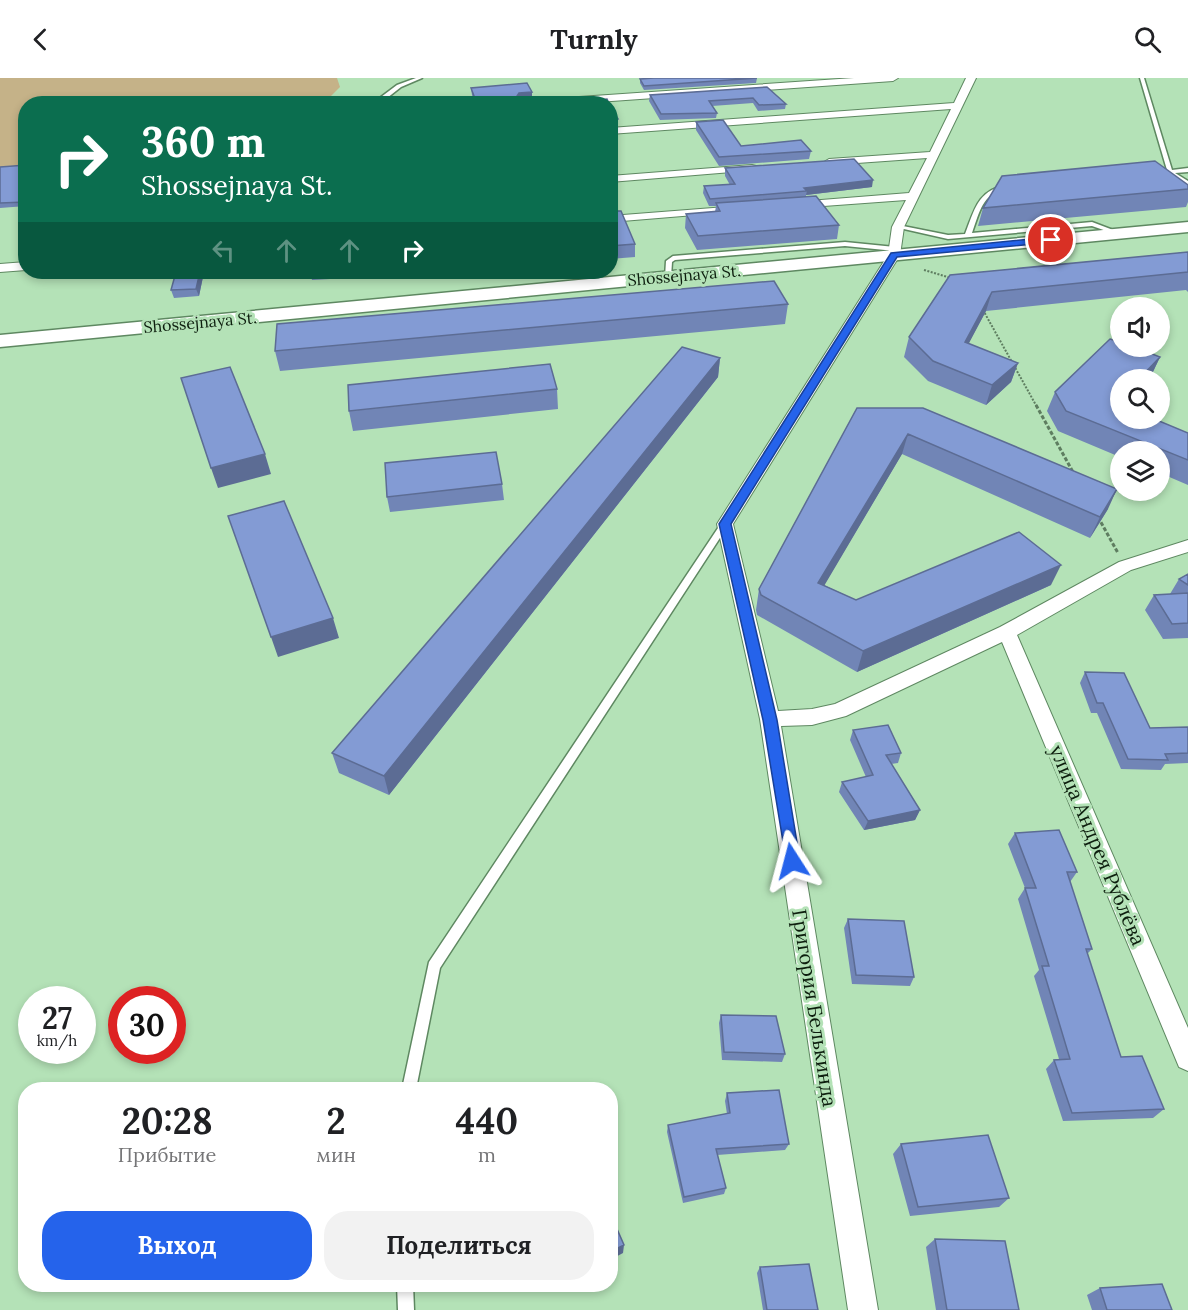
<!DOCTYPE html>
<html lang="ru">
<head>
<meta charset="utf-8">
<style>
	body { margin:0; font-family:Lora,serif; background:#f2f2f2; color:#202124; height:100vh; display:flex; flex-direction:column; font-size:22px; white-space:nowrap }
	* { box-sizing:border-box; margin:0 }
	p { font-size:20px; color:#757577 }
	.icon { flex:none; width:33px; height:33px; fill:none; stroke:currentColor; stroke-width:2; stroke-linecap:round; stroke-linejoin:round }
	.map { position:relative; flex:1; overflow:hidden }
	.side { position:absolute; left:18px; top:1004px; width:600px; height:210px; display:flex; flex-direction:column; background:#fff; border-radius:24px; box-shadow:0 3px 9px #0003 }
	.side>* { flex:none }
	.hud { position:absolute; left:18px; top:18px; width:600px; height:183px; border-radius:24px; box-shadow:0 3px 9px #0003; background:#0b6e4f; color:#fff; overflow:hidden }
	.tools { position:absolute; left:1110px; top:219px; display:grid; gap:12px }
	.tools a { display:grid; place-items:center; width:60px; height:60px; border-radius:50%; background:#fff; box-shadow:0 3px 9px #0003; font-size:30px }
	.speed { position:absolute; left:18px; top:908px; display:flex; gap:12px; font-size:30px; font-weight:700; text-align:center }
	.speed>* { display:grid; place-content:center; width:78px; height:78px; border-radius:50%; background:#fff; box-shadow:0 3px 9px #0003; line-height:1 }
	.speed small { font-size:15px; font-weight:400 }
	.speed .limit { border:9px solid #d22; background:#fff; color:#111 }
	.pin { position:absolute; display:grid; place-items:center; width:51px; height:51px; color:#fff; margin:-26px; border:3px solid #fff; border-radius:50%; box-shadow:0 2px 6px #0007 }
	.me { position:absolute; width:66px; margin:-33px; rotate:351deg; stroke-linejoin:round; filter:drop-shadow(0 0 4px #0008) }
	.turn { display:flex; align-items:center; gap:21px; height:126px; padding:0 24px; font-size:27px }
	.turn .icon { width:78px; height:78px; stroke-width:2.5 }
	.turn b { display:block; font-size:42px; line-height:51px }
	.lanes { display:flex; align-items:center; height:57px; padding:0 24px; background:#0003; justify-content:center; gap:30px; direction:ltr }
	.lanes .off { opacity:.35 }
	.eta { display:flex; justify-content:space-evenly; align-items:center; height:102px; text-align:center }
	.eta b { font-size:36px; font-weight:800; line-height:42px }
	.action { display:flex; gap:12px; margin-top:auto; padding:12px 24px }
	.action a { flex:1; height:69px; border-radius:24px; background:#2563eb; color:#fff; font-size:24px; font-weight:800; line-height:69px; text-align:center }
	.action a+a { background:#f2f2f2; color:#202124 }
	header { display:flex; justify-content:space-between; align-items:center; height:78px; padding:0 24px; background:#fff; font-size:27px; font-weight:800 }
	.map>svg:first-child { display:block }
</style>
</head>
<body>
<header><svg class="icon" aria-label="back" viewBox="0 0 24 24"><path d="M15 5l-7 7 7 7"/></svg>Turnly<svg class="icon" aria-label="search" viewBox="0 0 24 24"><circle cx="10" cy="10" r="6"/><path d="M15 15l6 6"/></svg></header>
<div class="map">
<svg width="1188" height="1232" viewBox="0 0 1188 1232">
	<rect width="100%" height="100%" fill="#b4e2b7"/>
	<path fill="#c5b288" d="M0,0H337L340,9L324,25L26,26L25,103L0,102Z"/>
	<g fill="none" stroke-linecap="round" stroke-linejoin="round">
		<defs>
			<path id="lane" d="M416,0H422L401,9L382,24V26H376L377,22L397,7Z
				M1140,0H1144L1172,92L1188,90V94L1175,95L1188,103V108L1169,96L1158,97L1155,95L1167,92Z
				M1005,107L1007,108V110C982,116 980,133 972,155L1092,144L1121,155L1118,157L1092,148L948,161L895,149L898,147L948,157L965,156C975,131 977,114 1005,107Z
				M845,164L895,169L898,171L895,173L845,168L675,182L672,184L671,199L668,201L665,199L666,183L673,178Z
				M725,443L729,446L440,890L416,1011H402L429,884L722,444Z
				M397,1206H413L414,1232H398Z"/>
			<path id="street" d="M854,0H898L893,3L569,26H517L521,23Z
				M966,0H976L904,149L900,177L733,446L778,633L812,631L835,626L1000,549L1119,484L1188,462V474L1131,492L1017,557L1188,950V993L1179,989L1002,564L846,638L812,647L781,648L878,1232H848L760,641L717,446L888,177L892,149L906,122L796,130L790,127L796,124L909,115L927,80L829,87L824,84L829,81L930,74L951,31L610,56V50L954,25Z
				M752,87L756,88V92L610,104V98Z
				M739,128L743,129V133L610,144V138Z
				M26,184V192L0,194V186Z"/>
			<path id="secondary" d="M1188,144V154L0,269V257Z"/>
		</defs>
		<use href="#lane" stroke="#5e8861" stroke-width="3"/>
		<use href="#street" stroke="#5e8861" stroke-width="2"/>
		<use href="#secondary" stroke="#5e8861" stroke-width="3"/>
		<path stroke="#5e7d60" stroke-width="2" stroke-dasharray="2 1.5" stroke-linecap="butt" d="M924,192L951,200
			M983,232L1037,329"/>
		<path stroke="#5e7d60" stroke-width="3" stroke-dasharray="4 2" stroke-linecap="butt" d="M1036,327L1074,396
			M1098,439L1118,475"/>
		<use href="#lane" fill="#fff" fill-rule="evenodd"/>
		<use href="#street" fill="#fff" fill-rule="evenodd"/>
		<use href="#secondary" fill="#fff" fill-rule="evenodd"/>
	</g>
	<path fill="#7185b6" d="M757,0L756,5L644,12L640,5V1Z
		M767,9L786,26L785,31L758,33L753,25L712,28L717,35L716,40L660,42L649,23L650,17Z
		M471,10L532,20L520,21L543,26H475L472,17Z
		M610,28L618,41V46H610Z
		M696,44L741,68L811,73L809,81L719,88L696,52Z
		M26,87V128L0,130V89Z
		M725,90L872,109L806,117V118L839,147L837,161L697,172L685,150L686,136L715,134L716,128H709L703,115L704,108L730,107L725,98Z
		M1188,107V124L1186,129L978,148L983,130Z
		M610,115L616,133L635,166V179L610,181Z
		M1188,174V214L1186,212L986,233L968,266L1018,285L1011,304L986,327L928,303L904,279L909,259L950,197Z
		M204,194L199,218L174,220L171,212Z
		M310,194H330V201L312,202Z
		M353,194H379H376L377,197L354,199Z
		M788,226L785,246L280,293L275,273Z
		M1110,261L1120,264V268H1132L1160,279L1151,298L1148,302H1120V340H1152L1188,355V407L1160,395V374H1120V379L1058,353L1047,333L1055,314Z
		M720,280L718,299L389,717L339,695L332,675Z
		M557,311L558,331L353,353L349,333Z
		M857,330L1108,431L1090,460L902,376L824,507L856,522L1051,507L857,594L757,537L756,532L759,511Z
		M502,406L504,422L390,434L387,419Z
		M1188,496V560L1163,561L1145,532L1154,517L1170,516L1179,501Z
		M1085,594L1150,650L1188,649V685L1165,686L1161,692L1121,691L1097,635H1091L1080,605Z
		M853,652L901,675L898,685L891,686L920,732L915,742L864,752L839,714L842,704L866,699L850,662Z
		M1015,755L1077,794L1070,804L1092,871L1087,876L1121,979L1164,1031L1153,1040L1063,1043L1046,991L1054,982L1059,981L1034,898L1039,892L1018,821L1025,810L1008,766Z
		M848,841L914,899L910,908L852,906L844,850Z
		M721,937L785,976L782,984L722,982L719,945Z
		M727,1015L789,1066L785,1072L717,1077L726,1110L724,1116L683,1125L667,1054L668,1047L727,1036L725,1023Z
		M901,1066L1009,1120L999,1129L910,1138L893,1076Z
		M935,1161L1019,1232H936L926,1169Z
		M760,1189L818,1232H763L757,1195Z
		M1100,1210L1172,1232H1092L1087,1217Z"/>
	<path fill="#5c6c94" d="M532,14V20L515,21L519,15Z
		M873,102L872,109L806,117L807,113L804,110Z
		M616,123V135L610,136V124Z
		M200,194H204L199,218L196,211Z
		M992,214L986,233L959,284L965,264Z
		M1160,279L1151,298L1148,302H1138Z
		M720,280L718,299L389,717L384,698Z
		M1018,285L1011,304L986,327L992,307Z
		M1120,319V330L1114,326Z
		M908,356L902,376L814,525L818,505Z
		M265,376L271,396L218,410L211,390Z
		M1117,411L1108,431L1090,460L1100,439Z
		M1061,487L1051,507L857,594L863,573Z
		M333,540L339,560L278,579L271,559Z
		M920,732L915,742L864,752L868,743Z
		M624,1167L623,1175L610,1182V1174Z"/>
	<path fill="#839bd4" stroke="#5c6c94" stroke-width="1.5" d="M654,0H757L644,8L640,1Z
		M527,5L532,14L519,15L515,21L542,23L543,26H477L471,10Z
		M767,9L786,26L759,27L753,20L709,23L717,35L661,36L650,17Z
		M607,21L609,26H588L587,23Z
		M610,28L618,41L610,42Z
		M723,42L741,68L801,62L811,73L719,79L696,44Z
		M854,81L873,102L804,110L807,113L710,121L704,108L735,106L725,90Z
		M1155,83L1188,107V111L983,130L1002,98Z
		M26,87V124L0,125V89Z
		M610,115H613L616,123L610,124Z
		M816,118L839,147L698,158L686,136L720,133L716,125Z
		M610,133H621L635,166L610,168Z
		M1188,174V194L992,214L965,264L1018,285L992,307L933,283L909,259L950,197Z
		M176,194H200L196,211L171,212Z
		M774,203L788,226L275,273L277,246Z
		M1110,261L1120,264V268H1132L1160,279L1138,302H1120V319L1114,326L1120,328V340H1152L1188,355V382L1066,333L1055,314Z
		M682,269L720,280L384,698L332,675Z
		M550,286L557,311L349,333L348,307Z
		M230,289L265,376L211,390L181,300Z
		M857,330H923L1117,411L1100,439L908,356L818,505L856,522L1019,454L1061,487L863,573L761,517L759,511Z
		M496,374L502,406L387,419L385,385Z
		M284,423L333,540L271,559L228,438Z
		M1188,496V507L1179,501Z
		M1188,515V545L1172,546L1154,517Z
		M1085,594L1124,595L1150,650L1188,649V675L1165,676L1168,682L1128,681L1103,625H1097Z
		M888,647L901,675L886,677L920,732L868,743L842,704L873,697L853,652Z
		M1059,752L1077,794H1067L1092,871H1086L1121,979L1142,978L1164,1031L1072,1035L1054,982L1070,981L1042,888H1049L1025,810H1036L1015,755Z
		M848,841L904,843L914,899L856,897Z
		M721,937L776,938L785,976L724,974Z
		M779,1012L789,1066L716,1071L726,1110L684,1119L668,1047L730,1035L727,1015Z
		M988,1057L1009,1120L918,1129L901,1066Z
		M610,1135L624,1167L610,1174Z
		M935,1161L1005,1163L1019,1232H947Z
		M809,1186L818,1232H767L760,1189Z
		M1162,1206L1172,1232H1107L1100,1210Z"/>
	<path fill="#2563eb" stroke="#184099" stroke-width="1.5" d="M1051,159L1055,162L1054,164L897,179L731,446L777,642L800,783L798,788L792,790L787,788L763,642L719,446L891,175Z"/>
	<g text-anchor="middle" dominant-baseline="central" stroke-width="6" stroke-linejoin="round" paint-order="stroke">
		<g font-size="16" fill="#0d1e0e" stroke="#b4e2b7">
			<text transform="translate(684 197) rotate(-5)">Shossejnaya St.</text>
			<text transform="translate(200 244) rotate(-5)">Shossejnaya St.</text>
		</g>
		<g font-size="20" fill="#0d1e0e" stroke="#b4e2b7">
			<text transform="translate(1098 767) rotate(67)">улица Андрея Рублёва</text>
			<text transform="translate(815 930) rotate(81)">Григория Белькинда</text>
		</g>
	</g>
</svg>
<div class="tools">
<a><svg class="icon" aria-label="sound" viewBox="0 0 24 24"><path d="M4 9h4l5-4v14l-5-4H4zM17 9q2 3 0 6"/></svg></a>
<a><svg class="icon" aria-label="search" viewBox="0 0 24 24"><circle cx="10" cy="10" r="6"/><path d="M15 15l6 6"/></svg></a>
<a><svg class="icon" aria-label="layers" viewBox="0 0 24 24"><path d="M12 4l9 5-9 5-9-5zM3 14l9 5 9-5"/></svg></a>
</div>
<div class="speed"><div>27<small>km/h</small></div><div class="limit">30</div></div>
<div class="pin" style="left:1051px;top:162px;background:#d93025"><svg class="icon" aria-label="arrive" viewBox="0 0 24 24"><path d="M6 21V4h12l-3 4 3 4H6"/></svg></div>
<svg class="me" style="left:792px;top:783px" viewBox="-20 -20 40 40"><path d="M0-17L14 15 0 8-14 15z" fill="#2563eb" stroke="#fff" stroke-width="4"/></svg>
<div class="hud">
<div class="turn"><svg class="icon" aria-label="right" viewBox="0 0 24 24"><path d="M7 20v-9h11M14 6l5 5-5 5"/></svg><div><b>360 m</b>Shossejnaya St.</div></div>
<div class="lanes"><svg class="icon off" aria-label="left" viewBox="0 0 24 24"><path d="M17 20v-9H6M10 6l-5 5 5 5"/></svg><svg class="icon off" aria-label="ahead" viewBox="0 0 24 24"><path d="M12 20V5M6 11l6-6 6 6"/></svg><svg class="icon off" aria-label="ahead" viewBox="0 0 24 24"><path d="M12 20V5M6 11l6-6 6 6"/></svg><svg class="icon" aria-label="right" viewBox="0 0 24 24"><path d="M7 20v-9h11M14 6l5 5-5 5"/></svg></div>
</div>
<section class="side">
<div class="eta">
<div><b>20:28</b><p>Прибытие</p></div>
<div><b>2</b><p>мин</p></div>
<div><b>440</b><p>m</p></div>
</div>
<div class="action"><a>Выход</a><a>Поделиться</a></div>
</section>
</div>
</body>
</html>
